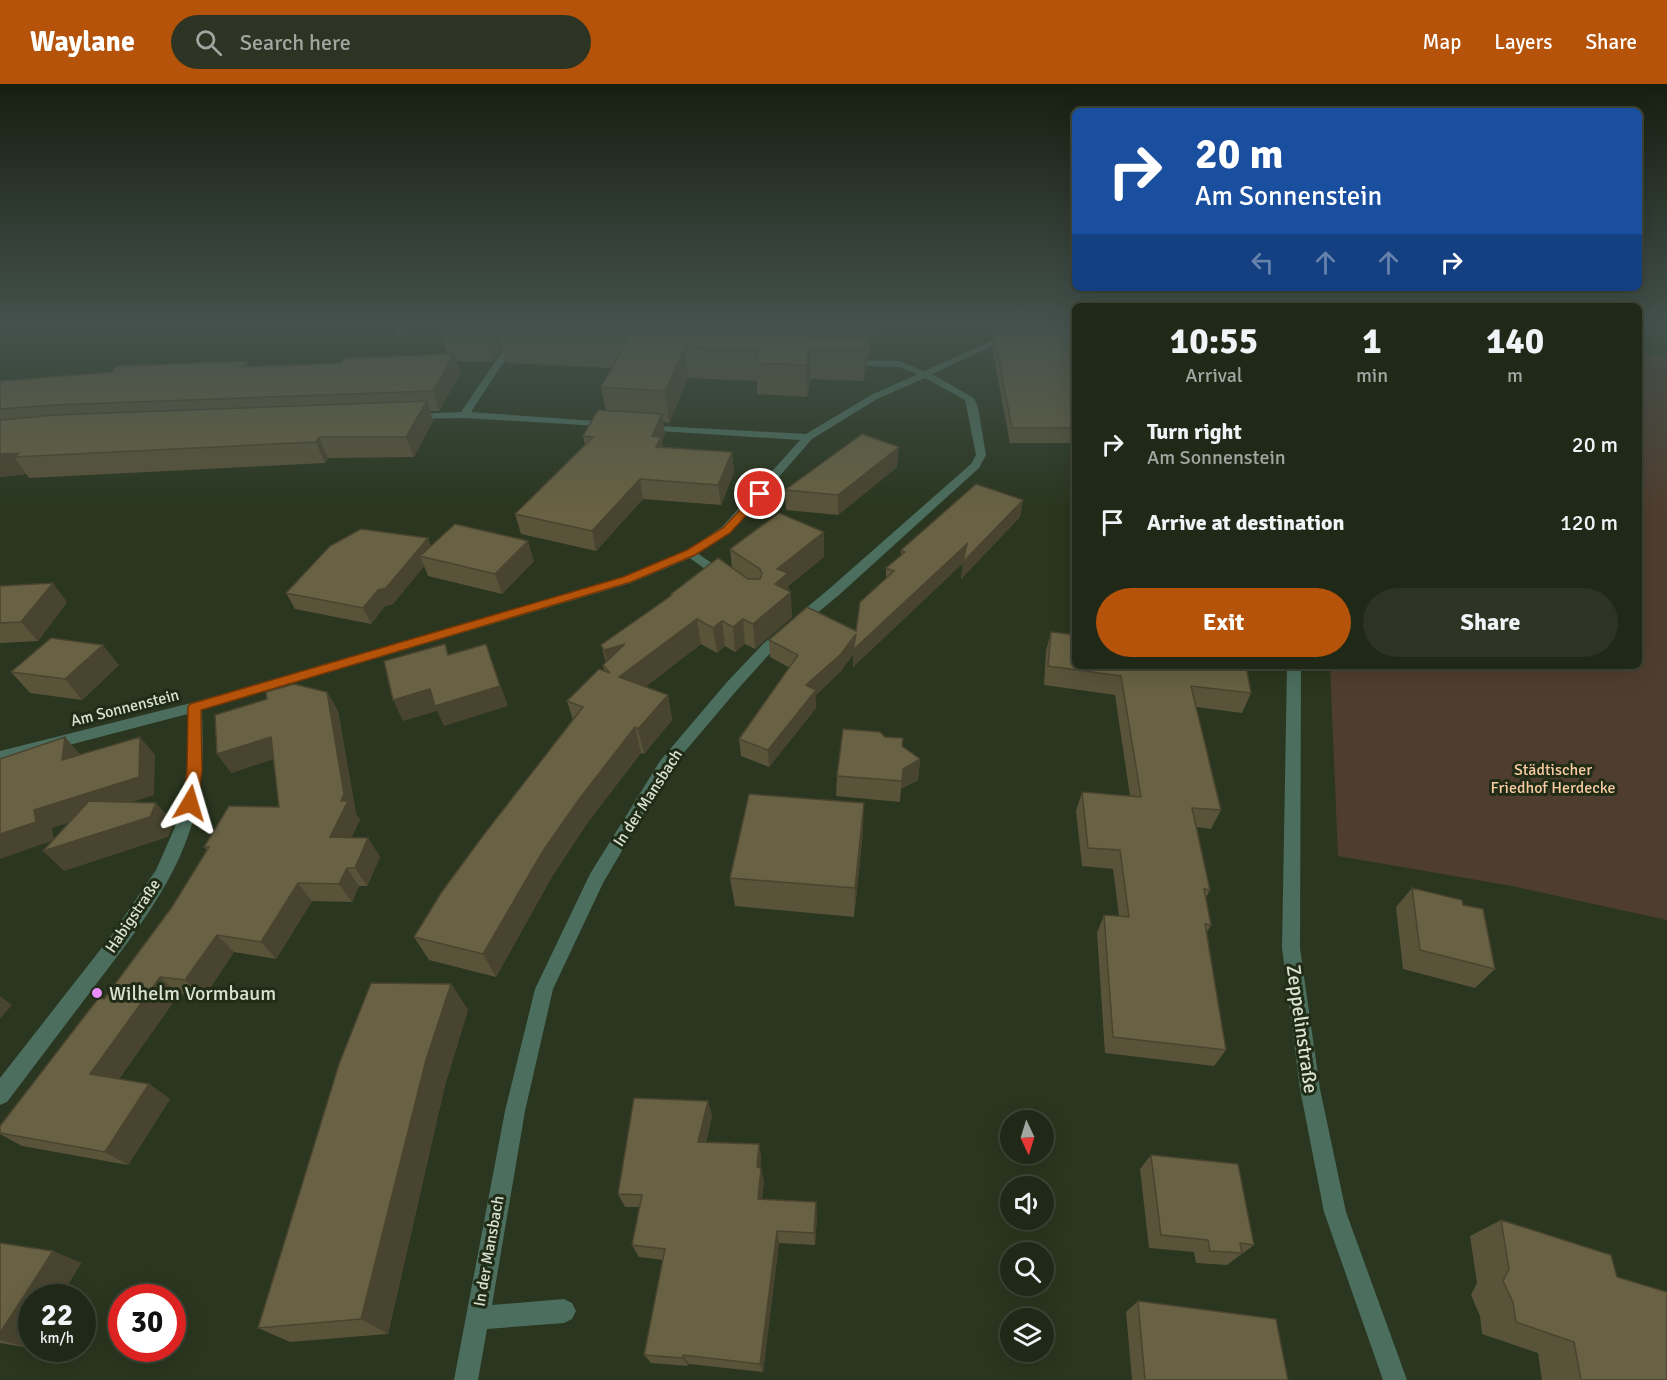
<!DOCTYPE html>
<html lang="en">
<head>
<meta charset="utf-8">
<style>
	body { margin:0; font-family:Signika,sans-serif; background:#2d3424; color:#f1f3f6; height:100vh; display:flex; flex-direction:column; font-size:22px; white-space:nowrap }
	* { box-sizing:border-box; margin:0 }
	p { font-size:20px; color:#a2a6a1 }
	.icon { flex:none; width:33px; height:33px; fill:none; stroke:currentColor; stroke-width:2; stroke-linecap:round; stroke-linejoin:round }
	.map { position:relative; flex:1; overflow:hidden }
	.side { position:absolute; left:1072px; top:219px; width:570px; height:366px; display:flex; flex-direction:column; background:#202817; border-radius:9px; box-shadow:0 6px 24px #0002,0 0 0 2px #3d4436 }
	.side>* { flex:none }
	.guide { position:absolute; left:1072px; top:24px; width:570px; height:183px; border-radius:9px; box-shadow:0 6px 24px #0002,0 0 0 2px #3d4436; background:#1a4fa0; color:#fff; overflow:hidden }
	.needle { width:39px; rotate:176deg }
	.fabs { position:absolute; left:1000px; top:1026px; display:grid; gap:12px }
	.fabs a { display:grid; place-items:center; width:54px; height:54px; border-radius:50%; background:#202817; box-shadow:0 6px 24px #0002,0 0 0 2px #3d4436; font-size:30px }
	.speed { position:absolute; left:18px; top:1200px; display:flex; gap:12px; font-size:30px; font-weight:700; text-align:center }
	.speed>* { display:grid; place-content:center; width:78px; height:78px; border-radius:50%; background:#202817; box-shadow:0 6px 24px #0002,0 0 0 2px #3d4436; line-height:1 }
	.speed small { font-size:15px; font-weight:400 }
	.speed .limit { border:9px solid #d22; background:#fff; color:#111 }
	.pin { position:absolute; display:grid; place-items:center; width:51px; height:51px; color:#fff; margin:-26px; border:3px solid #fff; border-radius:50%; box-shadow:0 2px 6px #0007 }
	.me { position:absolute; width:66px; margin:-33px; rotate:7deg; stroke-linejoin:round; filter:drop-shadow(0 0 4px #0008) }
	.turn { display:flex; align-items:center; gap:21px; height:126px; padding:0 24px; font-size:27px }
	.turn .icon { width:78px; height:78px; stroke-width:2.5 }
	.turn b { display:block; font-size:42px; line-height:51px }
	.lanes { display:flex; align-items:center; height:57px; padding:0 24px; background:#0003; justify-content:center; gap:30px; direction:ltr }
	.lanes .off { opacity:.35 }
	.eta { display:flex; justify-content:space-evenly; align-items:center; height:102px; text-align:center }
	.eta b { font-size:36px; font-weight:700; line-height:42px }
	.primary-button { display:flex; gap:12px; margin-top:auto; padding:12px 24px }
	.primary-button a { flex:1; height:69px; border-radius:36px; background:#b45309; color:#fff; font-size:24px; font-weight:700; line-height:69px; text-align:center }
	.primary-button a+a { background:#2d3424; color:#f1f3f6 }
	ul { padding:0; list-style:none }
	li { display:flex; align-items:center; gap:18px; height:78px; padding:0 24px }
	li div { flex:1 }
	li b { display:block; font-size:22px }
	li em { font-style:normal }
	header { display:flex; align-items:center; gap:36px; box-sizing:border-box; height:84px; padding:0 30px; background:#b45309; color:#fff }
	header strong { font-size:28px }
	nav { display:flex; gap:33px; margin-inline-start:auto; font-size:21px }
	.search { width:420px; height:54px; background:#2d3424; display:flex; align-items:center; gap:15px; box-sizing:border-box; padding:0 21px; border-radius:33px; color:#a2a6a1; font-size:22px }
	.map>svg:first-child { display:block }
</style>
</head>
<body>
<header>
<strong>Waylane</strong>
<div class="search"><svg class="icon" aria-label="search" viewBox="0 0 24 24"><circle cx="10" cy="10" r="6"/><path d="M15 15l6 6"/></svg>Search here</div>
<nav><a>Map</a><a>Layers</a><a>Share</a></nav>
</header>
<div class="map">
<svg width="1667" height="1296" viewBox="0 0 1667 1296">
	<rect width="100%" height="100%" fill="#2a361f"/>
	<path fill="#4f3e30" d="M1640,270L1667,272V836L1512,802L1338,772L1330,582H1640Z"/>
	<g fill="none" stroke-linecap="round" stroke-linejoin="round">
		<path fill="#4c6e5e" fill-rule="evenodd" d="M397,244H406L398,251L394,248Z
			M843,276L900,277L930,290L925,293L899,283L846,281L843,280Z
			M691,465L728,490L730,493L728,496H720L687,472L685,469Z"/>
		<path fill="#4c6e5e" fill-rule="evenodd" d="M518,244H526L471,328L611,338L615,339V343L464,334L410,335L409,333L414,330L461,328Z
			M1020,244H1030L932,290L974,314L978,323L986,371L979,384L839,511L774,565L737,606L670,685L603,799L553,905L525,1027L492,1221L564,1215L572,1219L576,1227L572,1235L564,1239L487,1245L478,1296H454L505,1027L535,905L590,790L660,677L727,598L764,559L829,505L971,380L976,371L965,316L925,294L877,315L812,355L730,449L695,472L631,499L202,626C203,666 204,705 191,743C173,800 136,848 100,895C69,936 38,977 7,1018L0,1021V994L111,852L156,786L175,743L182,718L187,682L188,630L0,679V667L195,618L623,493L687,466L722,443L800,356L644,346L639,343L640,341L806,350L871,311Z
			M1287,582H1301L1300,864L1320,1005L1346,1128L1407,1296H1383L1324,1128L1300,1005L1282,864Z"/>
	</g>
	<path fill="#59533a" d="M439,244H874L868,274H867L866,284L864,297L811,295L807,313L757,310V297L688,294L669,339L663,338L665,349L662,357V363L732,368L734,388L721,421L643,415L596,467L521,450L515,430L585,361L583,352L606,327L601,303L612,284L506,279L502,264L492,278L456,277L460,290L439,327H430L433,337L414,373L328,374L325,379L29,394L26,390L0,393V297L249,282L340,279L447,271Z
		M1076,244V359H1010L992,264L994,250Z
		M897,383L838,431L786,426L785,406Z
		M1023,416L1020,433L961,495L963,479L853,583V570L841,587L816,611V624L769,683L741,672L739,655L790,584L770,573L769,556L856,547L886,494V484L901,471V466Z
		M824,448V473L788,502L792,533L755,565L745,560L735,568L725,562L717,569L701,560L645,603L668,611L672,636L644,670L641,669L588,738L553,791L496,893L429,876L414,853L573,636L567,617L604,587L603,581L606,578L601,561L671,512V510L732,484L730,465Z
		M431,461L534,477L502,510L428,492L424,482L393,520L385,522L371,540L295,525L286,509Z
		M0,502L67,518L38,557L0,559Z
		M1051,548L1251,609L1242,629L1196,623L1221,726L1211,745L1197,743L1210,806L1206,814L1211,841L1207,848L1226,966L1214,982L1105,969L1097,849L1104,831L1119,832L1113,785L1082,782L1076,727L1082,708L1130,712L1115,611L1044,601L1046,567Z
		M119,581L82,616L30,609L11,588Z
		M327,608L338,627L356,730L360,736L351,754H368L380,773L367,802H359L352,818L312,817L276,875L234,868L204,913L179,910L119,995L149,1000L170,1015L128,1081L22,1062L0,1050V1042L104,915L172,823L207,766L204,763L279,723L273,675L231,689Z
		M885,653L902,662L920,675L918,696L901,705L900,718L836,712L837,692Z
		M863,748L854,833L735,822L730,794Z
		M1412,804L1463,821L1495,885L1475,904L1403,885L1396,823Z
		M451,900L468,926L445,1001L388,1250L290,1258L258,1244Z
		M708,1017L712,1032L706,1058L759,1060L761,1074L760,1084L764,1098L762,1115L817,1131L815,1161L779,1159L763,1288L689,1280L688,1282L651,1279L644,1271L663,1176L639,1173L632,1161L639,1123H625L618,1110Z
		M1151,1071L1254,1161L1227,1181L1196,1179L1194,1168L1149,1164L1140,1085Z
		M1501,1136L1617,1193L1667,1296H1542L1538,1269L1482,1250L1480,1232L1471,1211L1477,1199L1470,1152Z
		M0,1159L53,1167L81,1179L60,1214H32L29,1264L0,1259Z
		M1138,1217L1288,1296H1132L1126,1228Z"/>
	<path fill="#49442f" d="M486,244H516L498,248L502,264L492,278L483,248Z
		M869,244H874L868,274Z
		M867,253L866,284L864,297L865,266Z
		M685,263L688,294L669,339L665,307Z
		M810,264L811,295L807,313L806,281Z
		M454,270L460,290L439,327L433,307Z
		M247,277L256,296L242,283Z
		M427,317L433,337L414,373L406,353Z
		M662,330L665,349L662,357L664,372H656L652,352Z
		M319,353L328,374L325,379L316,358Z
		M899,363L897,383L838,431V411Z
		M732,368L734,388L721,421L718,401Z
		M19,369L14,373L26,390L0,393V370Z
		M640,395L643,415L596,467L592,447Z
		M1023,416L1020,433L961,495L963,479L853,583V570L841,587L816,611V624L769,683L768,666L806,601L856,550Z
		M824,448V473L788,502L789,509L791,508L792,533L755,565L753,540L777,485Z
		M428,454L434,469L420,472L424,482L393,520L385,522L371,540L363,524L378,506Z
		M528,457L534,477L502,510L495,490Z
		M53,499L67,518L38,557L21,538Z
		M697,535L701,560L625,618L610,589L604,566Z
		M743,535L745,560L735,568L733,543Z
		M722,537L725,562L717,569L713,544Z
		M486,560L508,622L444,642L437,627L403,637L393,616Z
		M103,561L119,581L82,616L65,595Z
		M327,608L338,627L356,730L360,736L342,772L330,753L341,717Z
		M668,611L672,636L644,670L638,645Z
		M635,643L641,669L588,738L553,791L496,893L483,870L543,767L580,714Z
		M65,653L81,671L62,676Z
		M140,653L155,671L154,711L52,744L54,756L0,775V750Z
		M271,653L283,672L231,689L217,670Z
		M920,675L918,696L901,705L903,685Z
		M156,719L174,739L168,753L64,787L43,767Z
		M864,719L863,748L854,833L855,804Z
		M368,754L380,773L367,802L355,784Z
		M347,784L359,802L352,818L339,800Z
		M298,799L312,817L276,875L261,858Z
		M217,851L234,868L204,913L185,896Z
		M160,893L179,910L112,1005L90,990Z
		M451,900L468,926L445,1001L388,1250L361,1235L426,976Z
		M0,912L12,921L0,935Z
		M149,1000L170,1015L128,1081L105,1068Z
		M708,1017L712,1032L703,1072L698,1058Z
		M759,1060L761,1074L759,1097L757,1083Z
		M761,1084L764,1098L760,1128L758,1115Z
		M816,1118L817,1131L815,1161L814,1149Z
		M777,1147L779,1159L763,1288L760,1280Z
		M53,1167L81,1179L60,1214H32V1259L29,1264L0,1256V1249Z
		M683,1271L689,1280L688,1282L683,1274Z"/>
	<path fill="#686143" stroke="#49442f" stroke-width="1.5" d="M439,244H486L483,248L439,246Z
		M501,244H774L775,249L780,251L867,253L865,266L810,264L806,281L755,279L759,266L685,263L665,307L601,303L629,254L498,248Z
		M1008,244H1076V344H1012L994,250Z
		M454,270L433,307L54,321L0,325V297L112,288L116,282L247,277L242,283L340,279L345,274Z
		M427,317L406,353H319L316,358L14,373L19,369L0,370V336L55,331Z
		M598,326L662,330L652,352L661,353L656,363L732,368L718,401L640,395L592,447L515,430L593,353L583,352Z
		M862,350L899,363L838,411L785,406Z
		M976,400L1023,416L963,478L967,460L853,566L856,550L841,570L806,601L816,606L768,666L739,655L798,571L769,556L807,523L856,547L860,518L894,487L886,484L905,468L901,466Z
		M779,429L824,448L777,485L788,489L775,500L791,508L753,540L743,535L733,543L722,537L713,544L697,535L619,593L668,611L638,645L635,643L580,714L543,767L483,870L414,853L441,809L482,753L583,623L567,617L599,585L610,589L603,581L625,560L604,566L601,561L672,511L671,510L718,474L748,495H760L762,489L760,485L730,465Z
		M455,440L528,457L495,490L420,472Z
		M361,445L428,454L386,504L378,506L363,524L286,509L330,462Z
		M53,499L21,538L0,539V502Z
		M1051,548L1076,551V582H1246L1251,609L1191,602L1221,726L1192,724L1210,806L1204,805L1211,841L1205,840L1226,966L1113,953L1104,831L1129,833L1120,766L1088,764L1082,708L1141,713L1121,592L1048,582Z
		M51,554L103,561L65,595L11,588Z
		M445,560L448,571L486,560L500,602L435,622L430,605L393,616L384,577Z
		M294,600L327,608L344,710L341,717H348L330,753L368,754L355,784H347L339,800L298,799L261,858L217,851L185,896L160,893L90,990L149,1000L105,1068L0,1049V1042L90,925L99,914L104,915L172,823L209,763H204L229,722L279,723L271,653L217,670L215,631L267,615L266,608Z
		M843,645L880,648L885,653L903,654L902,662L920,675L903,685L902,697L837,692Z
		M65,653L62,676L140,653L139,693L34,726L36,738L0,750V675Z
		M749,710L864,719L855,804L730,794Z
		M89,717L156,719L150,733L43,767Z
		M1412,804L1462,816L1463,821L1483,825L1495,885L1420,866Z
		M371,899L451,900L426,976L361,1235L258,1244L339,980Z
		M634,1014L708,1017L698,1058L759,1060L757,1083L761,1084L758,1115L816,1118L814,1149L777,1147L760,1280L683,1271V1274L644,1271L665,1165L632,1161L642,1111L618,1110Z
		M1151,1071L1238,1080L1254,1161L1240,1159L1242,1169L1210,1167L1208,1156L1161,1151Z
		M1501,1136L1611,1171L1617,1193L1667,1208V1296H1581L1574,1258L1516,1238L1513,1218L1503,1197L1509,1185Z
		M0,1159L53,1167L0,1249Z
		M1138,1217L1276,1235L1288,1296H1145Z"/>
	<linearGradient id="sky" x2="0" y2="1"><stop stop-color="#171e11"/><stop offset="0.57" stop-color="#44524d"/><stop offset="1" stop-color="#44524d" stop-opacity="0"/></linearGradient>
	<rect width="1667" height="425" fill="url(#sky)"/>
	<path fill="#b45309" stroke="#753606" stroke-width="1.5" d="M760,407L765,410L764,412L730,449L695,471L631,498L201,626L202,686L198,719L196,723H185L183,719L187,686L188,623L190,620L623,493L687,466L723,444L757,408Z"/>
	<circle fill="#ea8dfd" stroke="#202c15" stroke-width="2" cx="97" cy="909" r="6"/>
	<g text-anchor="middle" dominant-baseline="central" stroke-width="6" stroke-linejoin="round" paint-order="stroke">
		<g font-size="16" fill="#d9e1d2" stroke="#202c15">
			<text transform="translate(125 624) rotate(-14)">Am Sonnenstein</text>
			<text transform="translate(648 714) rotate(-57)">In der Mansbach</text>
			<text transform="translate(133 832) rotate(-56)">Habigstraße</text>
			<text transform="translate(489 1167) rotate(-80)">In der Mansbach</text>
		</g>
		<g font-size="16" fill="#f9cba2" stroke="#202c15">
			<text x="1553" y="686">Städtischer<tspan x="1553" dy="18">Friedhof Herdecke</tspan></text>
		</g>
		<g font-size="20" fill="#d9e1d2" stroke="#202c15" text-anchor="start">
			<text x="109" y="909">Wilhelm Vormbaum</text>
		</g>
		<g font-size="20" fill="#d9e1d2" stroke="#202c15">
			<text transform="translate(1302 945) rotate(82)">Zeppelinstraße</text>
		</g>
	</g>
</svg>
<div class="fabs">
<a><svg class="needle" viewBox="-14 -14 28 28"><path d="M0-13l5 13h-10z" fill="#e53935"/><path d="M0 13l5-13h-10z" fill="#a2a6a1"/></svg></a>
<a><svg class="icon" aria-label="sound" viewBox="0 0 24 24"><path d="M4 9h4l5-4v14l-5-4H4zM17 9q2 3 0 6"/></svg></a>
<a><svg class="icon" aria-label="search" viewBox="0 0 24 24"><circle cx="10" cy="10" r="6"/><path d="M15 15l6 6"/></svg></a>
<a><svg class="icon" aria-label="layers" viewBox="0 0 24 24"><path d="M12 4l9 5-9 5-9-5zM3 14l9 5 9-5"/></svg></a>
</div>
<div class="speed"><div>22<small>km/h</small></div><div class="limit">30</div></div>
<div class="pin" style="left:760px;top:410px;background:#d93025"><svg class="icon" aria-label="arrive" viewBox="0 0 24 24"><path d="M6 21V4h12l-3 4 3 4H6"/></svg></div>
<svg class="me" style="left:190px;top:719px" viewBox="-20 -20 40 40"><path d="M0-17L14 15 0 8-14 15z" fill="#b45309" stroke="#fff" stroke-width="4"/></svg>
<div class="guide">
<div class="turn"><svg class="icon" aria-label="right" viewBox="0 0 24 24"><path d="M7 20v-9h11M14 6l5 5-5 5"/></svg><div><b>20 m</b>Am Sonnenstein</div></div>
<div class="lanes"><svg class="icon off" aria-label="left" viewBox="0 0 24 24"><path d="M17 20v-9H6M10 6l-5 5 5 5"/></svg><svg class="icon off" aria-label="ahead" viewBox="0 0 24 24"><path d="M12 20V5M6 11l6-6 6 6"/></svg><svg class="icon off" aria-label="ahead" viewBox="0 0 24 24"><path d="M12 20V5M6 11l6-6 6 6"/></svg><svg class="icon" aria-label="right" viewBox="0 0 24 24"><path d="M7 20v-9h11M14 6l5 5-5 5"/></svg></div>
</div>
<section class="side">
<div class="eta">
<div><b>10:55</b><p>Arrival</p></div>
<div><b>1</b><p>min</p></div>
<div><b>140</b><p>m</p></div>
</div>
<ul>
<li><svg class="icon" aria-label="right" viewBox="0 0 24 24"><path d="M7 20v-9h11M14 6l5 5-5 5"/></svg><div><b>Turn right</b><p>Am Sonnenstein</p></div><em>20 m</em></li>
<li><svg class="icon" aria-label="arrive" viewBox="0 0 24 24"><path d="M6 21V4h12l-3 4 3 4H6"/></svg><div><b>Arrive at destination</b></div><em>120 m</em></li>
</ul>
<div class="primary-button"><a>Exit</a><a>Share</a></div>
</section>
</div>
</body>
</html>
